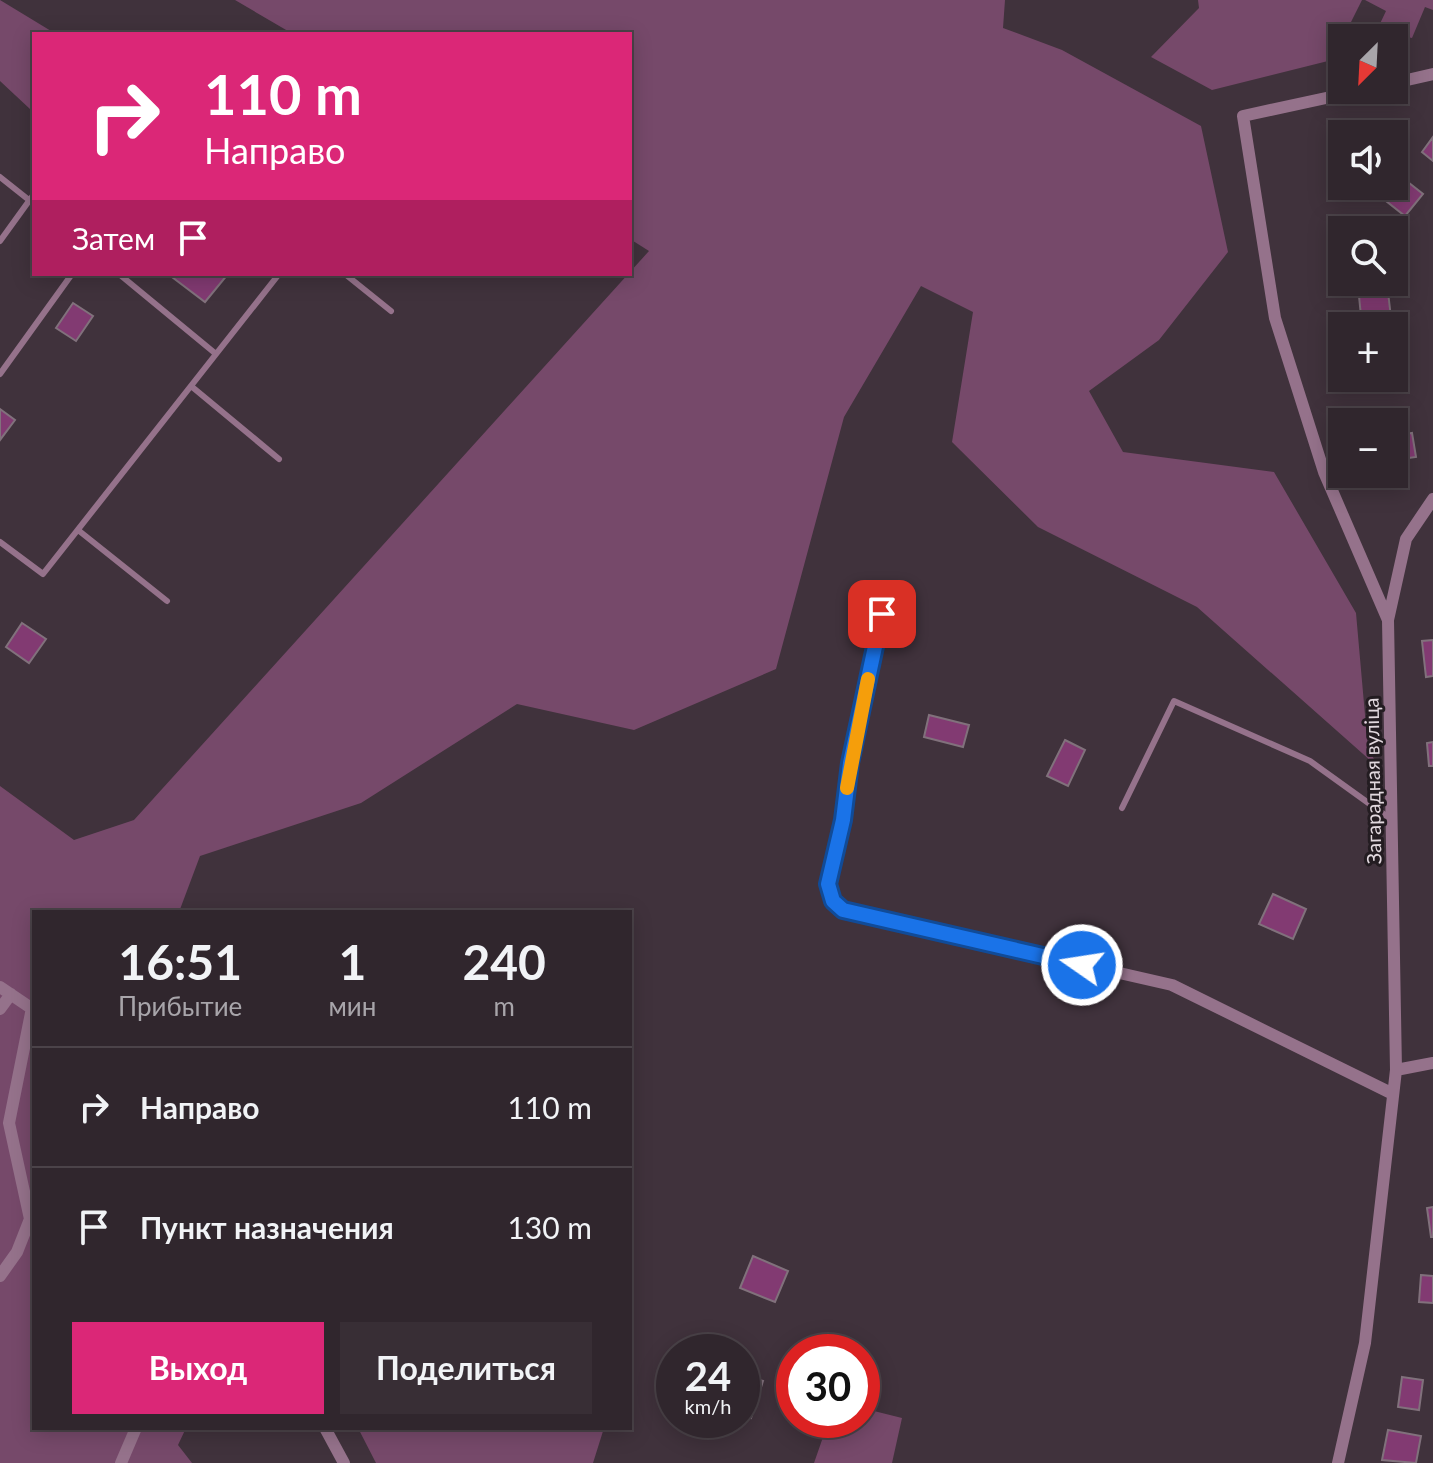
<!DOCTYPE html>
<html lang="ru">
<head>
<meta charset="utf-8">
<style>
	body { margin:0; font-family:Lato,sans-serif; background:#382e35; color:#f1f3f6; height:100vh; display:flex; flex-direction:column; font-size:30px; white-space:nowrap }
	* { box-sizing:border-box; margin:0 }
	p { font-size:26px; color:#a8a5aa }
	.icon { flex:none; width:44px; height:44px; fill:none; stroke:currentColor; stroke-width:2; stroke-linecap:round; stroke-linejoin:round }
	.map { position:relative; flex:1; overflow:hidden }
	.side { position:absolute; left:32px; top:910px; width:600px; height:520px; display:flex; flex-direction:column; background:#30262d; border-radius:0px; box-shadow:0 4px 20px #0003,0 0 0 2px #4b4349 }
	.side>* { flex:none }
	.hud { position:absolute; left:32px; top:32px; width:600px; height:244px; border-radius:0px; box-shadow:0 4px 20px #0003,0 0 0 2px #4b4349; background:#db2777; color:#fff; overflow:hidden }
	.needle { width:52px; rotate:204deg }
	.controls { position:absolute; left:1328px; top:24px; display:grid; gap:16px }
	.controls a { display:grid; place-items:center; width:80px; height:80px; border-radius:0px; background:#30262d; box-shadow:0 4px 20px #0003,0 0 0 2px #4b4349; font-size:40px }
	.speed { position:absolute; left:656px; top:1334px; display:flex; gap:16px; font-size:40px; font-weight:700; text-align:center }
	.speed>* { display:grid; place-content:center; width:104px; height:104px; border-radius:50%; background:#30262d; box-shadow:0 4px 20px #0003,0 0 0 2px #4b4349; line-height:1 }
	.speed small { font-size:20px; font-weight:400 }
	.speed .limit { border:12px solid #d22; background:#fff; color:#111 }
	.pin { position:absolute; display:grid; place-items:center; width:68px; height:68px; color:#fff; margin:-34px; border-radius:16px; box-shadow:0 4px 12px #0006 }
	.me { position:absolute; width:88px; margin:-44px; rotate:283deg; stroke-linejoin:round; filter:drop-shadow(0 0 6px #0008) }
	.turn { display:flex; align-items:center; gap:28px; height:168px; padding:0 40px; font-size:36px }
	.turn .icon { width:104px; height:104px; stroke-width:2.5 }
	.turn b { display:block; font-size:56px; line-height:68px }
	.then { display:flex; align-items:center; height:76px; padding:0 40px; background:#0003; gap:16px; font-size:30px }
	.eta { display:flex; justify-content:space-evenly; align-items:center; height:136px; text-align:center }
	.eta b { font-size:48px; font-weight:700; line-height:56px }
	.primary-button { display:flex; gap:16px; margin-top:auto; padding:16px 40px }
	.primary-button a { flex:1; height:92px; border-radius:0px; background:#db2777; color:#fff; font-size:32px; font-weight:700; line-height:92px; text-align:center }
	.primary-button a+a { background:#382e35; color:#f1f3f6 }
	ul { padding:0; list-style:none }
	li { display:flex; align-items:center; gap:24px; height:120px; padding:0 40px; border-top:2px solid #4b4349 }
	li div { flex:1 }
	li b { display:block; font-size:30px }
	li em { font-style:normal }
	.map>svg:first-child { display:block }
</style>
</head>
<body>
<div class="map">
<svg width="1433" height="1463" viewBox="0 0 1433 1463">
	<rect width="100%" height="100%" fill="#40323c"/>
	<path fill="#76496a" d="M0,0L56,34H34V107L30,109L0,81Z
		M235,0H1005L1003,28L1062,50L1201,126L1228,252L1159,340L1089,391L1123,452L1274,472L1356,613L1368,749L1380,769L1197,607L1038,527L952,442L973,312L921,286L844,417L776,669L634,730L517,704L361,803L200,856L179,912H34V1428H186L178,1445L192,1463H0V786L74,840L134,820L649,251L630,239V34H293Z
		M1198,0H1362L1332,60L1212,90L1151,57L1199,8Z
		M1365,0H1433V10L1425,7L1412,38L1377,30L1386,11Z
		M862,1408L902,1418L892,1463H814L829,1420H862Z
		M358,1428H604L593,1463H376Z"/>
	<path fill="#823a72" stroke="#81717c" stroke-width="2" d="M1433,137V161L1422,152Z
		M1399,175L1423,194L1405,216L1381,197L1390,186H1394V181Z
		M168,274H228L205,302Z
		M1388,292L1392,326H1362L1359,296Z
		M73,303L93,316L76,341L56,328Z
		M1394,350L1402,385L1378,390L1375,378H1394Z
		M0,409L15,420L0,440Z
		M1412,433L1416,457L1394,460V436Z
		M22,623L46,639L29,663L6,647Z
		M1433,640V676L1426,677L1422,641Z
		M929,715L969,725L963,747L924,737Z
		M1065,740L1085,750L1068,786L1047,776Z
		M1433,742V766H1429L1427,743Z
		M1273,894L1306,909L1293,939L1259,924Z
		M1433,1207V1237H1431L1427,1208Z
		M753,1256L788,1271L775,1302L740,1288Z
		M1421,1275L1433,1276V1303L1419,1302Z
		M742,1374L763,1381L751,1418L742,1416Z
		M1402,1377L1423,1380L1419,1410L1398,1407Z
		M1388,1430L1421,1436L1416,1463L1382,1460Z"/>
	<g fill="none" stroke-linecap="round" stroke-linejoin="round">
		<path stroke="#95728b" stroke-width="6" d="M0,177L34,204
			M0,241L34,194
			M119,274L216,354
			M345,274L391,311
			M0,374L72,274
			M191,386L279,459
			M78,530L167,601
			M0,542L43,574L279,274
			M1122,808L1174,701L1310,761L1392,820"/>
		<path stroke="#95728b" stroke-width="12" d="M1394,83L1433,74
			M882,614L850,763L843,820L828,884C829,896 833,902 843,910L1172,985L1393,1094
			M1388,620L1406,539L1433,499
			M0,987L34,1010
			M0,1009L11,994
			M1396,1070L1433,1063
			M0,1276L17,1252L30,1219L9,1123L32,1008
			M325,1428L344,1463
			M121,1463L136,1428
			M1338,1463L1365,1343L1396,1070L1388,620L1324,472L1275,318L1243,116L1363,90"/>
	</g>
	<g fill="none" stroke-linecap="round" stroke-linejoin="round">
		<defs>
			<path id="route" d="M882,614L850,763L843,820L828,884L833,901L843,910L1082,965"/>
		</defs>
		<use href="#route" stroke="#114b97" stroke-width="20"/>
		<use href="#route" stroke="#1a73e8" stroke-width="14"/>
		<path stroke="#f59e0b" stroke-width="14" d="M847,788L868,679"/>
	</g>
	<g text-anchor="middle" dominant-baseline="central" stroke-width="6" stroke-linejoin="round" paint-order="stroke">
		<g font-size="20" fill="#e2d9df" stroke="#231c21">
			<text transform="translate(1372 781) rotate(-91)">Загарадная вуліца</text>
		</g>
	</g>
</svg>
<div class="controls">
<a><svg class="needle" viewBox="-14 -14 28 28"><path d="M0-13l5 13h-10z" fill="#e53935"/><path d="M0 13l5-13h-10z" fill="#a8a5aa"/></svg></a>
<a><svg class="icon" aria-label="sound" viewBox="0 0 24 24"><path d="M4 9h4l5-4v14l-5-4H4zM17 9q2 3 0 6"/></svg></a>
<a><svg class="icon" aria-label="search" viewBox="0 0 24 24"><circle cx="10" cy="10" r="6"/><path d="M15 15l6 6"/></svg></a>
<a>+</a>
<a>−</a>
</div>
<div class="speed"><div>24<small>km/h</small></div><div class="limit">30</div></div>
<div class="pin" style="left:882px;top:614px;background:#d93025"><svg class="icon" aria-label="arrive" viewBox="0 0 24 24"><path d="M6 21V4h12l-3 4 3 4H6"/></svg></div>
<svg class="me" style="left:1082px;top:965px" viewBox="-20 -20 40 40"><circle r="17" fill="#1a73e8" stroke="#fff" stroke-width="3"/><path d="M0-11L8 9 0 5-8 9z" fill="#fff"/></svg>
<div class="hud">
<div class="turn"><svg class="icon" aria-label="right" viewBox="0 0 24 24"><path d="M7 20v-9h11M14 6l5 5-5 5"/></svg><div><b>110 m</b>Направо</div></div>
<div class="then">Затем<svg class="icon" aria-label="arrive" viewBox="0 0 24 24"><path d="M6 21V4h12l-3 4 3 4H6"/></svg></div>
</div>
<section class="side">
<div class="eta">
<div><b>16:51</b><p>Прибытие</p></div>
<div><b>1</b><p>мин</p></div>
<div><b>240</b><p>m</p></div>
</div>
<ul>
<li><svg class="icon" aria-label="right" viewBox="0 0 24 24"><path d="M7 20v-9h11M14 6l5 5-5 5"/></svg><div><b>Направо</b></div><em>110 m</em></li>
<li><svg class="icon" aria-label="arrive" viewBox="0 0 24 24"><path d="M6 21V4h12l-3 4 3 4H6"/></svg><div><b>Пункт назначения</b></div><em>130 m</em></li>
</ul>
<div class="primary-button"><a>Выход</a><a>Поделиться</a></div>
</section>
</div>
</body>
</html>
